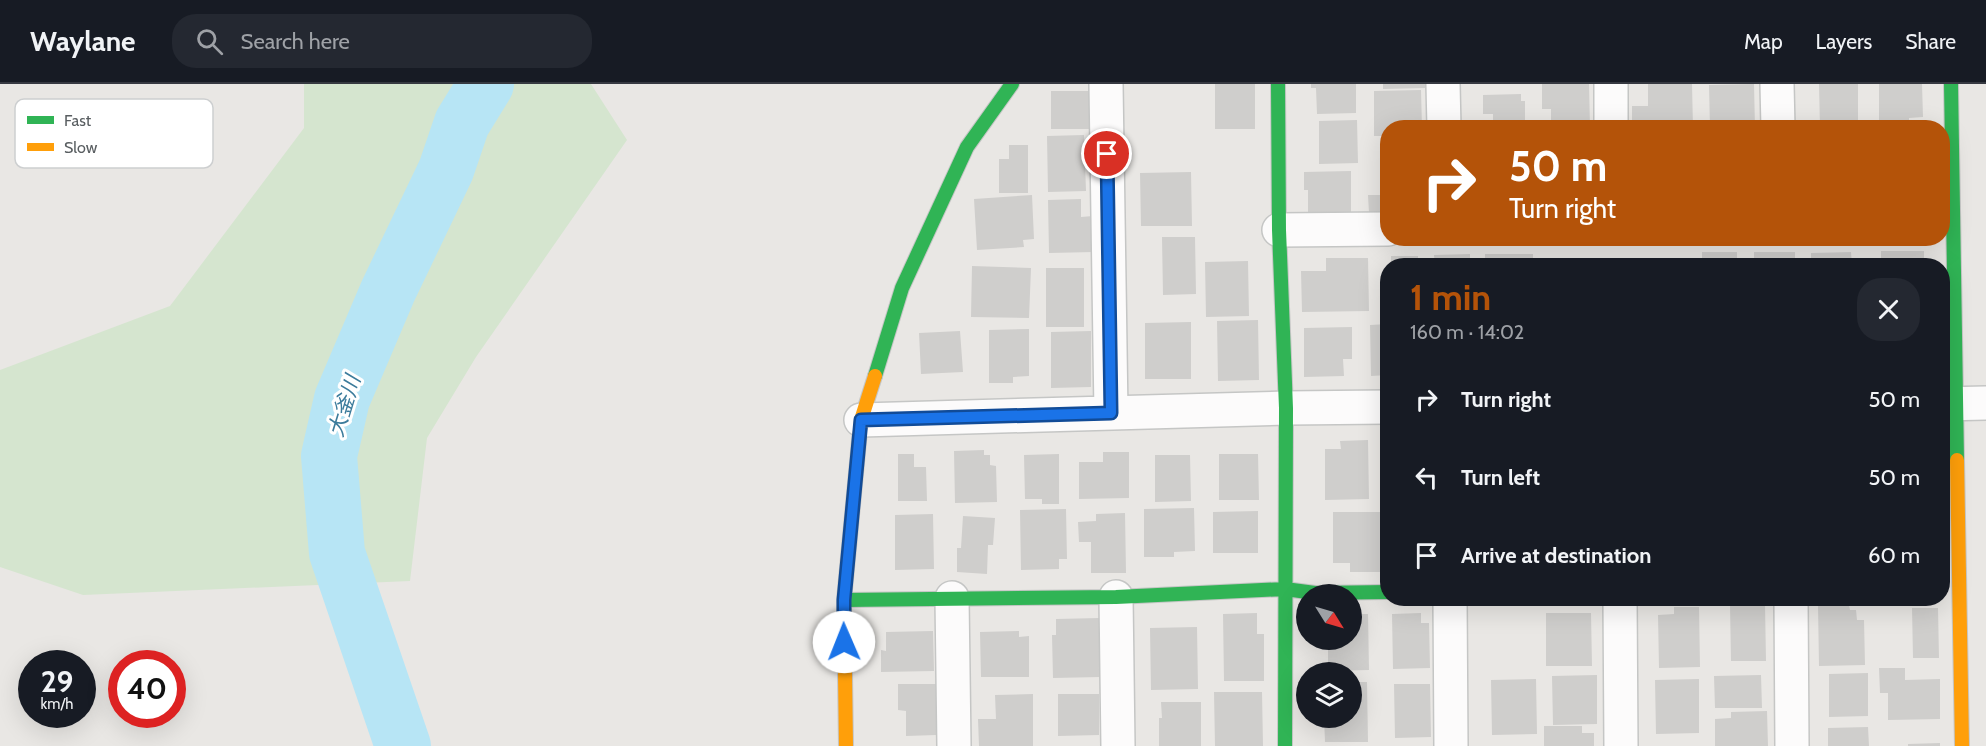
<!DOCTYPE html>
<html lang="en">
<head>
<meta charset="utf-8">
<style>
	body { margin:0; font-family:Cabin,"Noto Sans JP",sans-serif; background:#242831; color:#f1f3f6; height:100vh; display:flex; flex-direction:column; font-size:22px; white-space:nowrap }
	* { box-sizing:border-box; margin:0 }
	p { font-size:20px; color:#9ea1a6 }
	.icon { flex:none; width:33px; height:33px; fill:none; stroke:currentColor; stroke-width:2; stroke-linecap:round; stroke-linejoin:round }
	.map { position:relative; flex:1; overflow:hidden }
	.details { position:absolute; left:1380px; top:174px; width:570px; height:348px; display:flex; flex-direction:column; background:#171b24; border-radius:24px; box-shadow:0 6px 24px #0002 }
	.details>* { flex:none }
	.hud { position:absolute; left:1380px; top:36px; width:570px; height:126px; border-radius:24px; box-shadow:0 6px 24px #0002; background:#b45309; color:#fff; overflow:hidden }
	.needle { width:39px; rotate:127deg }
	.controls { position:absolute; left:1296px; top:500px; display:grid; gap:12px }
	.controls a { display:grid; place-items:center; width:66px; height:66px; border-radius:50%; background:#171b24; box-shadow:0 6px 24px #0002; font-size:30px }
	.speed { position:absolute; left:18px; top:566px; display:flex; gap:12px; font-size:30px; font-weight:700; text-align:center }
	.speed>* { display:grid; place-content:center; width:78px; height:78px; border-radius:50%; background:#171b24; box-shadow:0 6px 24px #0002; line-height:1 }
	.speed small { font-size:15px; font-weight:400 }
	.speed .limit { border:9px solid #d22; background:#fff; color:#111 }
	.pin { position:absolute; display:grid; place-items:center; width:51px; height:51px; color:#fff; margin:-26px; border:3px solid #fff; border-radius:50%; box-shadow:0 2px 6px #0007 }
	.me { position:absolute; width:66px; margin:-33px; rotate:359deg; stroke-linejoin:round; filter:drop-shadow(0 0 4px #0008) }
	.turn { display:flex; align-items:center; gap:21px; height:126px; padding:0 30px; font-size:27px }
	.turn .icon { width:78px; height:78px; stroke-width:2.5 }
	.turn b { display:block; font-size:42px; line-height:51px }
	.round { display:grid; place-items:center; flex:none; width:63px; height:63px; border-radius:24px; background:#242831 }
	.headline { display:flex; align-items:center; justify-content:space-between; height:102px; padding:0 30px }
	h1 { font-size:36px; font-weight:700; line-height:45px; color:#b45309 }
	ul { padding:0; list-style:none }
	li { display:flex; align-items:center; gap:18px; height:78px; padding:0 30px }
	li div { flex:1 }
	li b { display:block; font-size:22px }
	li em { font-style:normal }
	header { display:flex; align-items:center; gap:36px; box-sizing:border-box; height:84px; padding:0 30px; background:#171b24; border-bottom:2px solid #363941 }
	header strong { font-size:28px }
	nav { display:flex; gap:33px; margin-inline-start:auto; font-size:21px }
	.search { width:420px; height:54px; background:#242831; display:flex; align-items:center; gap:15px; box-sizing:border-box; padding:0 21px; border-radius:24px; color:#9ea1a6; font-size:22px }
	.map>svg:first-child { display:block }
</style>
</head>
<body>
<header>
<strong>Waylane</strong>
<div class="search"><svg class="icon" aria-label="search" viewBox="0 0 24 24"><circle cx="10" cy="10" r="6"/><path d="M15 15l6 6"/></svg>Search here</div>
<nav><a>Map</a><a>Layers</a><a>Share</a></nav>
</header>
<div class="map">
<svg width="1986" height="662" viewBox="0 0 1986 662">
	<rect width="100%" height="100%" fill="#e9e7e4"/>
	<path fill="#d5e5cf" d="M304,0H591L627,56L476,273L427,354L410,497L83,511L0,483V286L170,222L304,44Z"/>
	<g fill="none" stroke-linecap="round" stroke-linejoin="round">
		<path stroke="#b7e5f5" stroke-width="56" d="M403,662L337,469L329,372L342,315L388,207L446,86L462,39L486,0"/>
	</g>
	<path fill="#cfcecc" d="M1215,0H1255V45H1215Z
		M1311,0H1356V29L1317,30L1316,4H1311Z
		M1383,0H1425V4L1383,5Z
		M1542,0H1589L1590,43H1551V25H1542Z
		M1648,0H1692L1693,44H1632V22H1648Z
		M1754,0L1755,44H1710L1709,1Z
		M1819,0H1858V44H1820Z
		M1879,0H1922L1923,33L1909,34V44H1879Z
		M1421,6L1422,44H1388V52H1374V7Z
		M1051,7H1090V45H1051Z
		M1521,10V17H1525V44H1493V30H1483V11Z
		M1357,36L1358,79L1319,80V37Z
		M1084,51L1086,107L1048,108L1047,52Z
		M1009,61H1028V109H999V75H1009Z
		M1351,87V129H1308V106H1304V88Z
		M1191,88L1192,142H1141L1140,89Z
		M1382,92H1388V129H1369L1368,111H1382Z
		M1032,111L1034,155L1023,156L1024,163L977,166L974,115Z
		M1081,115V133L1093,132L1094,168L1049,169L1048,116Z
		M1162,153H1195L1196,210L1163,211Z
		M1881,167H1924V182H1881Z
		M1702,168H1737V182H1702Z
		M1754,168H1795V182H1754Z
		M1851,168L1852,182H1811V169Z
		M1470,170V182H1435L1434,171Z
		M1485,170H1533V182H1485Z
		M1391,172H1418V182H1391Z
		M1326,174H1368L1369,227L1302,228L1301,187H1326Z
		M1248,177L1249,232L1206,233L1205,178Z
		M972,182L1031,184L1029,234L971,233Z
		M1046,184H1084V243H1046Z
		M1258,236L1259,296L1218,297L1217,237Z
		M1191,238V295H1145V239Z
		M1388,240V291L1371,292L1370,241Z
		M1352,243V275H1343L1344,292L1304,293V244Z
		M1029,245V292L1013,293V299H989V246Z
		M960,247L963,288L921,290L919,249Z
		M1091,247V303L1051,304V248Z
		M1368,356L1369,415L1325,416V365H1341L1340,357Z
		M1381,359H1388V414L1382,415Z
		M984,366V371H990V381L996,382L997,418L955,419L954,367Z
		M1103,368H1129V414L1079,415V378H1103Z
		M898,370H914V383H926L927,417H898Z
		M1059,370V420H1042V415H1025L1024,371Z
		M1219,370H1258L1259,416H1219Z
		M1155,371H1190L1191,417L1155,418Z
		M1194,424L1195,467L1174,468V473H1144V425Z
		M1066,425L1067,475H1059V485L1021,486L1020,426Z
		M1258,427V469H1213V428Z
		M1333,428H1381V488H1350V479H1333Z
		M1125,429L1126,489H1091V458H1079L1078,438L1096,437V430Z
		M933,430L934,485L895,486V431Z
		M963,432L995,434L993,461H988L987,490L957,488V464H961Z
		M1765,520L1766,577H1731L1730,521Z
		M1818,521H1849L1850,526H1856L1857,536H1864L1865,581L1819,582Z
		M1674,523H1699L1700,583L1659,584L1658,531L1674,530Z
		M1912,524H1938L1939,574H1913Z
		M1257,529V550H1264V597H1224L1223,530Z
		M1421,529V539H1429L1430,584L1393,585L1392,530Z
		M1546,529H1591L1592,582H1546Z
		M1352,530H1368L1369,586L1328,587V555H1352Z
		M1100,534V593L1053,594L1052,551H1056V535Z
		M1197,543L1198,605L1151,606L1150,544Z
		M933,547L934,587L881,588V566L886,567V548Z
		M1019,547V553L1029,552V593H981L980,548Z
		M1879,584H1905V596L1940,595V635L1888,636V609H1880Z
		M1868,589V632L1829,633V590Z
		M1597,591V640L1553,641L1552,592Z
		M1761,591L1762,624H1715L1714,592Z
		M1536,595L1537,650L1492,651L1491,596Z
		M1699,595V649L1656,650L1655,596Z
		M1352,598H1367L1368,658H1325L1324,633H1352Z
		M898,600H936V651L906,652V627L898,626Z
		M1394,600H1430L1431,653L1395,654Z
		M1214,608H1262L1263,662H1215Z
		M1033,610V662H979L978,635H996L995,611Z
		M1058,610H1099V651L1058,652Z
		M1161,618H1201V662H1159V634H1162Z
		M1767,627L1768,662H1715V635L1731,634V628Z
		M1544,642H1582V649H1594V662H1544Z
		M1868,643L1869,662H1828V644Z
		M1940,659V662H1908V660Z"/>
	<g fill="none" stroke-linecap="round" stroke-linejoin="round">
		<defs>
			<path id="street" d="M1106,0L1111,329
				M1443,0L1444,44
				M1611,0V44
				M1777,0L1778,44
				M1279,146L1388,145
				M1942,320L1986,319
				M861,336L1286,324L1388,323
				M1116,513L1118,662
				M952,514L954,662
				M1450,514L1451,662
				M1620,514L1621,662
				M1791,514L1792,662"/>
			<path id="fast" d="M1278,0L1279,146L1286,324L1285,662
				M1951,0L1957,376
				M875,292L902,204L967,63L1012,0
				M844,516L1116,513L1285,505L1315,509L1388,508"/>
			<path id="slow" d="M1957,376L1962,662
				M846,662L844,516L861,336L875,292"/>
		</defs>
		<use href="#street" stroke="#c5c6c5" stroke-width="36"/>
		<use href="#fast" stroke="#c5c6c5" stroke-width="16"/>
		<use href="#slow" stroke="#c5c6c5" stroke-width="16"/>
		<use href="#street" stroke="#fcfbfb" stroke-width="33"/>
		<use href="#fast" stroke="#30b455" stroke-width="14"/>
		<use href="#slow" stroke="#ff9f0a" stroke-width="14"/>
	</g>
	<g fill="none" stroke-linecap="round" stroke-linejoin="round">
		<defs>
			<path id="route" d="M844,558V516L861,336L1111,329L1107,70"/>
		</defs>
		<use href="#route" stroke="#114b97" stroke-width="15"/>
		<use href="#route" stroke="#1a73e8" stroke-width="10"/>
	</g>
	<g text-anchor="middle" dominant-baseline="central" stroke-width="6" stroke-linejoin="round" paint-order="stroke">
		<g font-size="21" font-style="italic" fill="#3b7b9b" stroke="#fff">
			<text transform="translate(344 322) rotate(-73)">大釜川</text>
		</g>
	</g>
	<rect x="15" y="15" width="198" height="69" rx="9" fill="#fff" stroke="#cdcfd0" stroke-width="1.5"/>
	<rect x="27" y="32" width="27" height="8" fill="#30b455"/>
	<rect x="27" y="59" width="27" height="8" fill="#ff9f0a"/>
	<g font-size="16" fill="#595e61">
		<text x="64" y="42">Fast</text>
		<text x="64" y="69">Slow</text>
	</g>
</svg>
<div class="controls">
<a><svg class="needle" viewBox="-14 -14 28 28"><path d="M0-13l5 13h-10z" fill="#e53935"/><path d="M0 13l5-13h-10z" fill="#9ea1a6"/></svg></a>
<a><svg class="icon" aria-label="layers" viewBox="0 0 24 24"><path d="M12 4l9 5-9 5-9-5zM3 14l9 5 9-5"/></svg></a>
</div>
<div class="speed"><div>29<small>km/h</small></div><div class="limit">40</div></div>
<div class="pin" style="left:1107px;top:70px;background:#d93025"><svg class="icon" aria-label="arrive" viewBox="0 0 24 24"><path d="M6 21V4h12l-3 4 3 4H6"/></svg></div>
<svg class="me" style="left:844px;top:558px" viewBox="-20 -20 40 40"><circle r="19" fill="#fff"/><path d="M0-13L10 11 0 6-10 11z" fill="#1a73e8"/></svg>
<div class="hud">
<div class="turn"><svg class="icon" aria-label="right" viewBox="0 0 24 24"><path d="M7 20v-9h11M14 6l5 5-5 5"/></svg><div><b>50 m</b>Turn right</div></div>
</div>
<section class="details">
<div class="headline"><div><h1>1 min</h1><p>160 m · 14:02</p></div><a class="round"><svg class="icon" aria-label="close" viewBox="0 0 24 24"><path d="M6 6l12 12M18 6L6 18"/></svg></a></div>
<ul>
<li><svg class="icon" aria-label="right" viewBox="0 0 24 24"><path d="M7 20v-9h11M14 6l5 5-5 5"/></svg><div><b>Turn right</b></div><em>50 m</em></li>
<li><svg class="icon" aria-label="left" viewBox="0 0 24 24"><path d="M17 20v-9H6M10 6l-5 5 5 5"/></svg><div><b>Turn left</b></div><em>50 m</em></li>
<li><svg class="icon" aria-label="arrive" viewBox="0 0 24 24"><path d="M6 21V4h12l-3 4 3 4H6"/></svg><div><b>Arrive at destination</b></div><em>60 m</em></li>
</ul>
</section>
</div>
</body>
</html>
